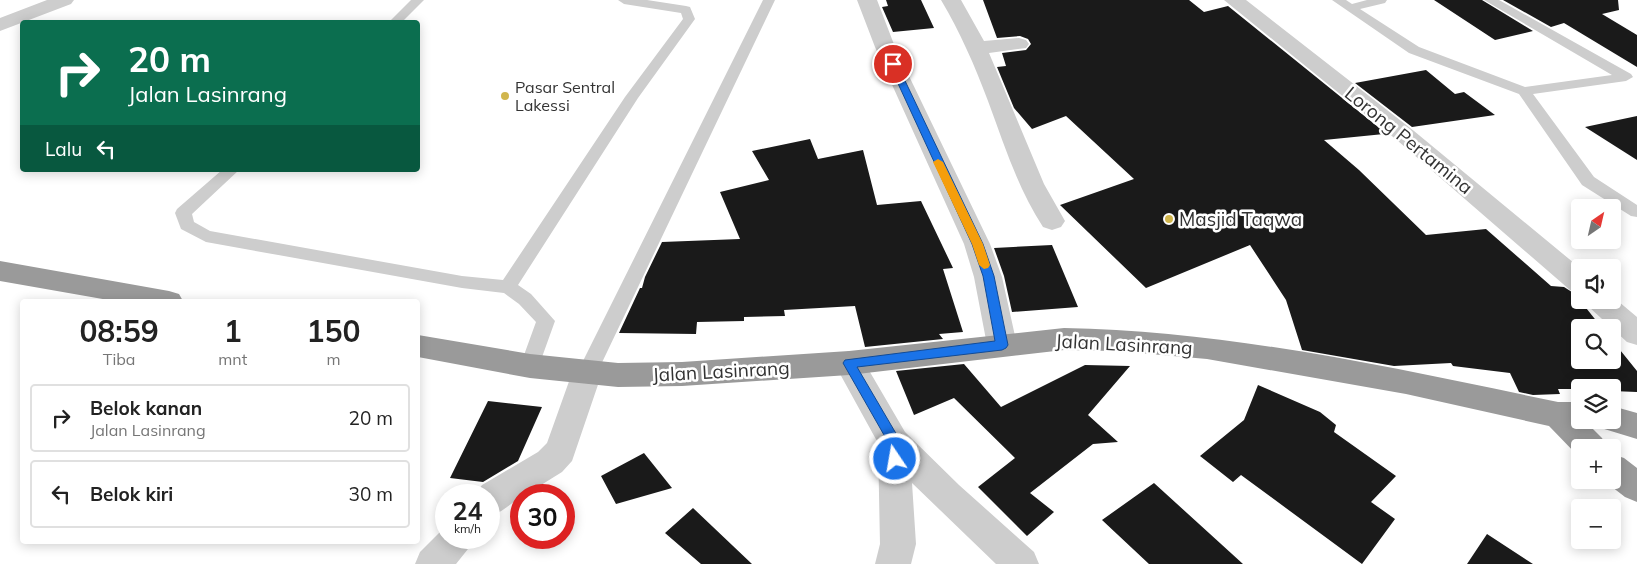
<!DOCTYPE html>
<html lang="id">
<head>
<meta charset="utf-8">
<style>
	body { margin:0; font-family:Mulish,sans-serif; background:#f6f6f6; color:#222; height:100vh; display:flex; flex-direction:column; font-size:19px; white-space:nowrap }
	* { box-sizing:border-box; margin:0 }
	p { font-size:16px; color:#767676 }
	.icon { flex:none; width:28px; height:28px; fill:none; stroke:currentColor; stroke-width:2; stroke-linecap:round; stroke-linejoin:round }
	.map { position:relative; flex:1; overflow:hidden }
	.panel { position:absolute; left:20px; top:299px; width:400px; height:245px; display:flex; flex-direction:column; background:#fff; border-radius:5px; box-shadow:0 2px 12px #0003 }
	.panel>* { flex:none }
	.hud { position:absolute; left:20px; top:20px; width:400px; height:152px; border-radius:5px; box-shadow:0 2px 12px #0003; background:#0b6e4f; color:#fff; overflow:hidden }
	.needle { width:32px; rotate:34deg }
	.fabs { position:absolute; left:1571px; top:199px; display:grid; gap:10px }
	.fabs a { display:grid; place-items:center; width:50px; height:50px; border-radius:5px; background:#fff; box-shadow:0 2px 12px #0003; font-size:25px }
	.speed { position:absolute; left:435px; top:484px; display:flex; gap:10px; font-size:25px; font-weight:700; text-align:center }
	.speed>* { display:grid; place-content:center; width:65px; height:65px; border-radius:50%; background:#fff; box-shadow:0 2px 12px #0003; line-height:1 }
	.speed small { font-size:12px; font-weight:400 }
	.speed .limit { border:8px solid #d22; background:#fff; color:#111 }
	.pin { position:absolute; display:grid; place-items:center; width:42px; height:42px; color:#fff; margin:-21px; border:2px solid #fff; border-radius:50%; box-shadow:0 1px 5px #0007 }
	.me { position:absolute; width:55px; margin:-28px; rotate:348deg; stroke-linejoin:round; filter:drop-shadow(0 0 4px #0008) }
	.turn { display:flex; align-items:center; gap:18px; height:105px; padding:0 25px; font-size:22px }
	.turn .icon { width:65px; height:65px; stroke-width:2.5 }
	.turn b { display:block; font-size:35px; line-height:42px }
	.then { display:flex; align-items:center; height:48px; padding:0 25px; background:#0003; gap:10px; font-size:19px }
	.eta { display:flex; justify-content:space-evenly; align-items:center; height:85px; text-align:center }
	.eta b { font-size:30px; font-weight:700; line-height:35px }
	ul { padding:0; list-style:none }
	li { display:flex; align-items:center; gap:15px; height:68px; margin:0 10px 8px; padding:0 15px; border:2px solid #e0e0e0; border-radius:5px }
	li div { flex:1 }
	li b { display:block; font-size:19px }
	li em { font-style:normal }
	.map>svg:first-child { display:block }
</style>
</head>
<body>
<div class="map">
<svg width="1637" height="564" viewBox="0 0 1637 564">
	<rect width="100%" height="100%" fill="#fff"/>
	<path fill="#1a1a1a" d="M886,0H921L934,28L893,32L882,7L888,6Z
		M983,0H1189L1204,12L1228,6L1383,131H1380L1384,134L1324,140L1359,170L1426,235L1486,229L1551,286L1564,287L1575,294L1602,328H1580V360H1612V340L1637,371V392L1612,391V388H1580V389H1558L1560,394L1533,395L1519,392L1510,373L1453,366L1451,363L1394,366L1302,350L1286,300L1250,245L1146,288L1060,205L1134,179L1066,116L1032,129L1014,108L997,67L1006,66L1002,53L1026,50L1031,44L1028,39L1020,36L997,38Z
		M1434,0H1482L1533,31L1495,40Z
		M1503,0H1618L1619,10L1602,14L1637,35V67L1564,23L1551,27Z
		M1426,70L1455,94L1464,92L1495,115L1412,127L1355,83Z
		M1637,116V160L1585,127Z
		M810,139L818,159L863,150L877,205L921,201L953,268L943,269L963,332L939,334L943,339L865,347L855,306L784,310L785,316L744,317V321L697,322L696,334L619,333L640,288H642L645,277L662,242L740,239L720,192L769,180L752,151Z
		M1052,245L1078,307L1012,312L1004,276L994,248Z
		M964,364L1001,407L1085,365L1130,366L1088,415L1118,442L1093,444L1030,493L1054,512L1027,536L978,487L1015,458L954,398L914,415L896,371Z
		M1258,385L1320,412L1336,425L1334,432L1396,476L1371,502L1395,519L1362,564L1241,475L1233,482L1200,456L1244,420Z
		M488,401L542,407L518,461L483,482L450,478Z
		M644,453L672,488L616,504L601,476Z
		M1154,483L1243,564H1149L1102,520Z
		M693,508L752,564H701L665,533Z
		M1487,534L1533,564H1467Z"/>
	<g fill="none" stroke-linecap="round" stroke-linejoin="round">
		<path fill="#cdcdcd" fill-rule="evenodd" d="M411,0H424L402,22H389Z
			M618,0H647L686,6L690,7L695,19L638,98L518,285L531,294L555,321L537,371L530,373L523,371L520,366L536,322L519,304L504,293L462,288L206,242L181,229L175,213L177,209L222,170H239L192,214L194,222L210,231L462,276L503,280L625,97L683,19L681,13L624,4Z
			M763,0H775L597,373L594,378L587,381L580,378L577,373Z
			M1332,0H1346L1352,4L1367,0H1387L1385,3L1360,9L1419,47L1525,87L1612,75L1484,0H1499L1631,74L1633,77L1626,81L1533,94L1594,177L1637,205V217L1631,216L1582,185L1519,94L1409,53Z"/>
		<path fill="#cdcdcd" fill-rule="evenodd" d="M47,0H74L71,4L0,31V18Z
			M857,0H877L895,47L990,244L1002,277L1017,345L1012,353L1002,356L992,353L987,345L974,277L964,244L875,47Z
			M941,0H961L984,41L1019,38L1026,40L1029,44L1026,48L989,53L1044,184L1065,221L1061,227L1052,230L1043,227C1018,189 1004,144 988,101C975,66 960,32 941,0Z
			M1224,0H1246L1414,131L1580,268V293L1570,290L1398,141Z
			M1612,296L1637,317V345L1627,342L1589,307L1585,300H1612Z
			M849,351L860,355L905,432L959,485L1034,552L1039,564H996L912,483L916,544L911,564H875L880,544L878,443L834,363L838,355Z
			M587,361L598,365L602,373L572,461L562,472L525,495H521V497C510,504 501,513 489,517V495H475L482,485L538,452L547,443L572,373L576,365Z
			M446,526V538H473L468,549L456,564H415L420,552Z"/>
		<path fill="#9a9a9a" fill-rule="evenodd" d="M0,261L169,291L179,294L183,301H114L0,281Z
			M1064,328C1231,331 1395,368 1558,402H1580V420H1593L1589,425L1602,438L1607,448H1580V458L1549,426L1406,394L1321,379L1207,359L1116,351L1064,350L849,375L682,386L618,387L530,378L418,357V335L530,354L618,363L682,362L849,351Z
			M1612,406L1637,413V439L1601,428L1597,420H1612Z
			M1612,454L1624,458L1637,468V502L1625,497L1603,480H1612Z"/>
	</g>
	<path fill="#1a73e8" stroke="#114b97" d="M893,61L897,64L983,244L994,276L1008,345L1006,348L1002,350L857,367L901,442L902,459L900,463L895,464L891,463L888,442L843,363L845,360L995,341L983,276L972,244L889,64Z"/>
	<path fill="#f59e0b" d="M938,159L943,162L983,244L990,265L988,268L984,269L979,265L972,244L933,162Z"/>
	<g fill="#d1b64d" stroke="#fff" stroke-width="2">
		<circle cx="505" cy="96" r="5"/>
		<circle cx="1169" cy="219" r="5"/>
	</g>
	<g text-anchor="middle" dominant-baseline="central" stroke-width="5" stroke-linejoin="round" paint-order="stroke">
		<g font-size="16" fill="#333" stroke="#fff" text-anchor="start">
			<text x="515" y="87">Pasar Sentral<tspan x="515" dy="18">Lakessi</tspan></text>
		</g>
		<g font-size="19" fill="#333" stroke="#fff">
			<text transform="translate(1409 140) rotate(39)">Lorong Pertamina</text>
			<text transform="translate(1124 344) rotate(3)">Jalan Lasinrang</text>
			<text transform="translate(721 371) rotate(-3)">Jalan Lasinrang</text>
		</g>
		<g font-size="19" fill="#333" stroke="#fff" text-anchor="start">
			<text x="1179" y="219">Masjid Taqwa</text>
		</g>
	</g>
</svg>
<div class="fabs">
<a><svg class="needle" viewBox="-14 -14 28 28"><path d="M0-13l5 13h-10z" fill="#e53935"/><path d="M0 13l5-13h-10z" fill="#767676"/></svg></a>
<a><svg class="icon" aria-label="sound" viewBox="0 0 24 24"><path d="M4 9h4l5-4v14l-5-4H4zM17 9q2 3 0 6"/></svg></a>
<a><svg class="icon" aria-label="search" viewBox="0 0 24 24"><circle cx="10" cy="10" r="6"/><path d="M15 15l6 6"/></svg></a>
<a><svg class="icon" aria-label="layers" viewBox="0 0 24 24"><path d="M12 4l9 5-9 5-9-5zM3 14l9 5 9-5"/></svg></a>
<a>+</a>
<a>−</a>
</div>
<div class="speed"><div>24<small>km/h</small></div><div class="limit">30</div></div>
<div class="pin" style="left:893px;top:64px;background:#d93025"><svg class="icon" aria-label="arrive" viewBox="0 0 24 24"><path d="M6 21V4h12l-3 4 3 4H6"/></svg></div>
<svg class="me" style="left:895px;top:459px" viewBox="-20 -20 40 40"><circle r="17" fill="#1a73e8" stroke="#fff" stroke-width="3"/><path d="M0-11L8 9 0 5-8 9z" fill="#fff"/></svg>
<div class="hud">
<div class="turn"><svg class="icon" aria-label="right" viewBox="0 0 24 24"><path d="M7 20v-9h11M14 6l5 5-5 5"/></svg><div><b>20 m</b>Jalan Lasinrang</div></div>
<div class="then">Lalu<svg class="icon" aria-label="left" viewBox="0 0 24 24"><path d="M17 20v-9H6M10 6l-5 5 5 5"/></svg></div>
</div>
<section class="panel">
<div class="eta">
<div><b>08:59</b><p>Tiba</p></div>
<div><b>1</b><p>mnt</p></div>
<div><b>150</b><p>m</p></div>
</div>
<ul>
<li><svg class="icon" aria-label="right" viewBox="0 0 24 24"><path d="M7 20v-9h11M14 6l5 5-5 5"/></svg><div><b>Belok kanan</b><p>Jalan Lasinrang</p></div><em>20 m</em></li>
<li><svg class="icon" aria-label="left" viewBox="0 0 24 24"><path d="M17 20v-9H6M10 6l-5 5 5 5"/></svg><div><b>Belok kiri</b></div><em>30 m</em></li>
</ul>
</section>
</div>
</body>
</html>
